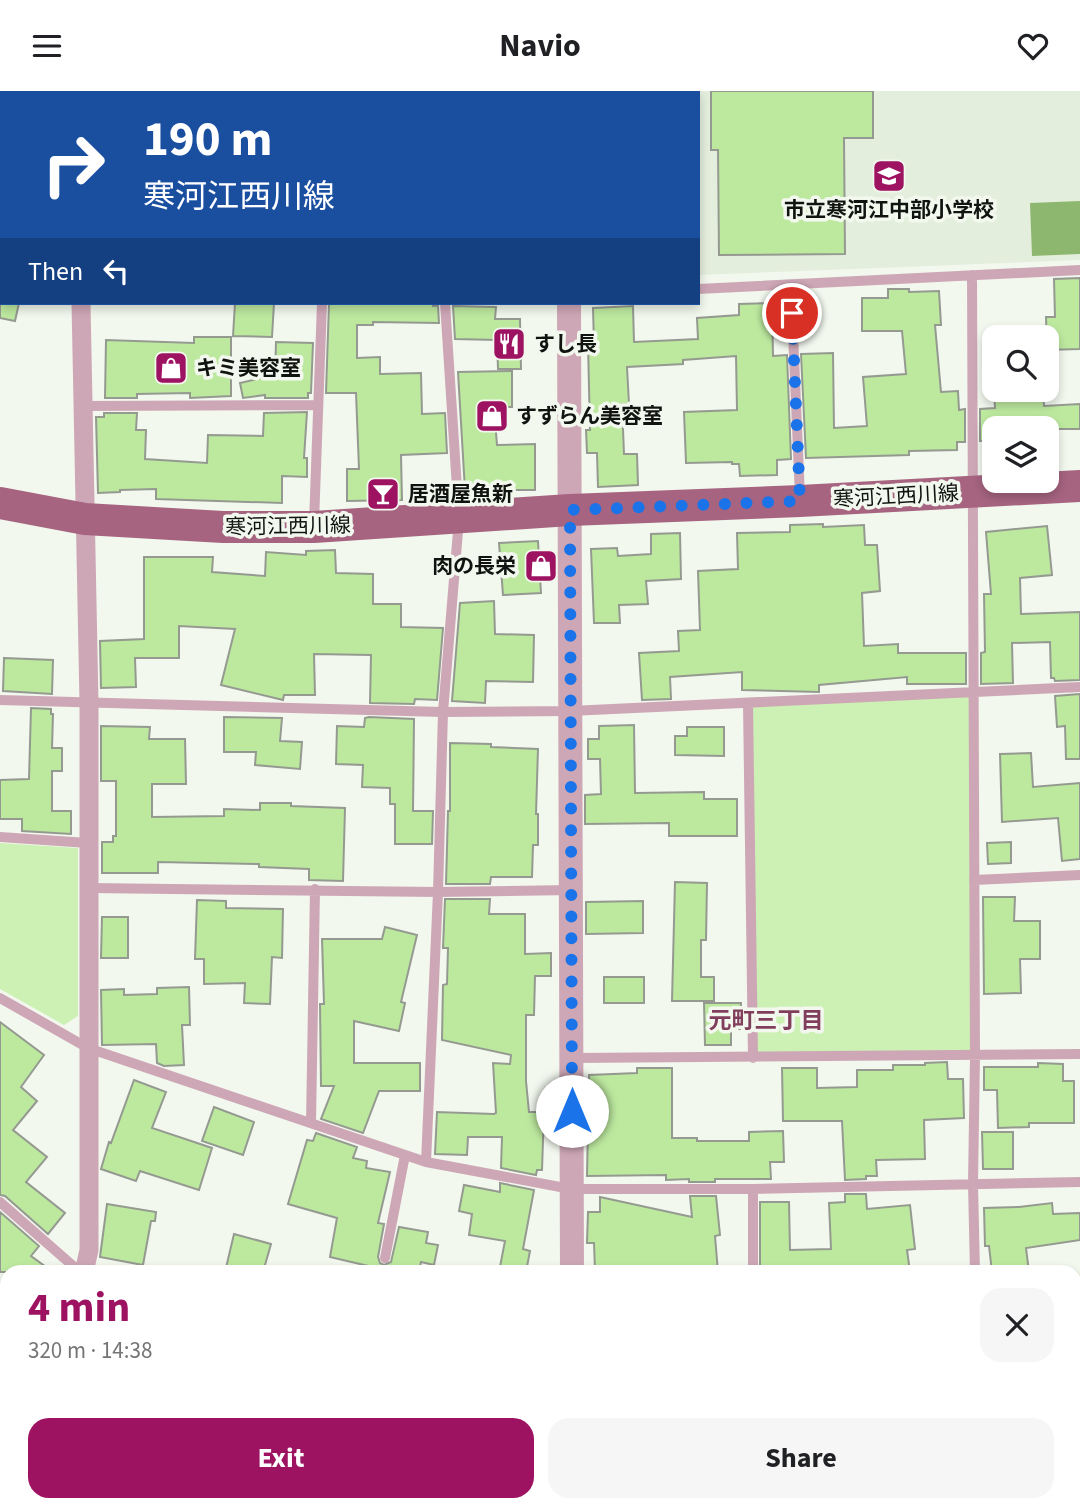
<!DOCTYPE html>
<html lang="en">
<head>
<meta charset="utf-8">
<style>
	body { margin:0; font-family:"Source Sans 3","Noto Sans JP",sans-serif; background:#f6f6f6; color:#202124; height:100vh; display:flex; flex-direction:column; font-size:26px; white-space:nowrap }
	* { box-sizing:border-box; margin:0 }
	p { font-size:23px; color:#757577 }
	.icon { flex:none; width:38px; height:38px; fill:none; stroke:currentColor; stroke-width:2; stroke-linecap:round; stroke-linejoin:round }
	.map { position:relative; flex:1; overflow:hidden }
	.sheet { position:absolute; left:0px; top:1174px; width:1082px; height:247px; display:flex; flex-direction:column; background:#fff; border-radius:21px 21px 0 0; box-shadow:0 4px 10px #0003 }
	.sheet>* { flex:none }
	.guide { position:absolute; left:0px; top:0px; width:700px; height:214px; box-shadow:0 4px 10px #0003; background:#1a4fa0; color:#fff; overflow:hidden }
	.controls { position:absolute; left:982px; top:234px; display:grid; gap:14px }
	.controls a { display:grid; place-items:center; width:77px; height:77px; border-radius:14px; background:#fff; box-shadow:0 4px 10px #0003; font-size:35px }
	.pin { position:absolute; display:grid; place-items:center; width:60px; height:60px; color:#fff; margin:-30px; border:4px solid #fff; border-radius:50%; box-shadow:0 2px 7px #0007 }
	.me { position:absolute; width:77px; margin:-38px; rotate:0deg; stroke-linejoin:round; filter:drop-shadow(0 0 5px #0008) }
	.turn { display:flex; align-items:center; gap:24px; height:147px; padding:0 28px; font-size:32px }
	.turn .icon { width:91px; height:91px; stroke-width:2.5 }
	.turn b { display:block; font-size:49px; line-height:60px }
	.then { display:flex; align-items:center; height:66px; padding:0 28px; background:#0003; gap:14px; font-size:26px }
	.round { display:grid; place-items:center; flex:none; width:74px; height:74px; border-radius:21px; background:#f6f6f6 }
	.summary { display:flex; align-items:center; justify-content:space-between; height:119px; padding:0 28px }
	h1 { font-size:42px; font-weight:700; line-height:52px; color:#9d1261 }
	.action { display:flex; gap:14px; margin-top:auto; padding:14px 28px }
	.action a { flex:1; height:80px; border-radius:21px; background:#9d1261; color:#fff; font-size:28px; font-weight:700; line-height:80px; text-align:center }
	.action a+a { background:#f6f6f6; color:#202124 }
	header { display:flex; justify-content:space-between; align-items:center; height:91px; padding:0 28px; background:#fff; font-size:32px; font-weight:700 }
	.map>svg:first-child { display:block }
</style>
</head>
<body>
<header><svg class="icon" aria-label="menu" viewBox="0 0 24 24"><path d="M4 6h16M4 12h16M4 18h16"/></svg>Navio<svg class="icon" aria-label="heart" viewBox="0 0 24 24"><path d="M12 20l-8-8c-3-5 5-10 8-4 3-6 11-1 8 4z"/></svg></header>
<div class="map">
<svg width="1080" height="1420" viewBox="0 0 1080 1420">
	<rect width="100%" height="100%" fill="#f2f8ee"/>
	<path fill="#e4eedd" d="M686,0H1080V169L698,184V2Z"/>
	<path fill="#cdf0b5" d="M395,0H544L395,2Z
		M973,602L975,964L753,967L748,613Z
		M0,752L78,757V925L64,934L0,898Z"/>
	<path fill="#8db76f" d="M1080,110V163L1032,165L1030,112Z"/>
	<path fill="#bde99f" stroke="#959a91" stroke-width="2" d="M711,0H873V47H844L845,163L719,164L718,59H711Z
		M1080,187V258L1047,259L1046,226H1055L1054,188Z
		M888,198H909V201L939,200L941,234H935L941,301L958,300L959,319L965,318V351H957V359L909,360V364L806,367L801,263L833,262L834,337L867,335L863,286L906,283L902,240H862V207H888Z
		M0,212H19L15,230L0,227Z
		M235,212H274L272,246L233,245Z
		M329,212H433V215H438L439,232L373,231V234H357V267L380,266V283L421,282L422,323L445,322L447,362L401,364L402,409L347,410V378H359L356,302H326Z
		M772,212L773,265L787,264L791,368L777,369V384L740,385L739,373H732V371L686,372L684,321L737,319L736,265L683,269V273L627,276L629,313H622L624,363H637L638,394L598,396L597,362H587L586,339H590L588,253H594L593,217L633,215L634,251L698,248L697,227L739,224V213Z
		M453,215L496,216L495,228H520L521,278H498L497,249L455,248Z
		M194,246H231V305L190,307V302L137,303V307H105L106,249L194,252Z
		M276,251L313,252L311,302H308V307H265V304L243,307L240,292L275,284Z
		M512,280V316H494L497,354L535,353V399H465L458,281Z
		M994,299H1043L1044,315L1080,313V338H994V349L980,350V318L995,317Z
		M307,321L304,367H307V386L282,385V412L156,408V398L120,399V401L98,402L96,326H104V322H137L136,339H146L145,368L207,372L208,344L263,345L264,322Z
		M823,433V436L864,434L865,454H877L880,500L862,502L864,555L898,553V562H966V593H907V586L819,594V601L742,599V581L670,586L671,608L642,609L639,562L679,560L678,540L700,539L698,480L738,478L737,442L790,441V434Z
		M1047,435L1052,484L1020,487L1021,523L1080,521V589L1055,590L1054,587H1051L1050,551L1012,552L1013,592L981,593V562L985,561L984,503H991L986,441Z
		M680,442L681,488L646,490L648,513L619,514L620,532H594L591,458L617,457L618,465L651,463V443Z
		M538,450L541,502L503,504L499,452Z
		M335,459L336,482L373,483V513H401V536L443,537L437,609L415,608L414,613L370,612L371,564L314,563L315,604H284L283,609L221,594L235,538L179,535V567H135L136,596L101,597L100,550L144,548V466H213L212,481L265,485L266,461L306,464V460Z
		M494,510L495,543L534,544L533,591L486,590L485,612L452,610L460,512Z
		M4,567L53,569L52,603L3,600Z
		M1080,603V668H1066L1065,635L1057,636L1055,605Z
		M31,617L51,618V623H53L52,657H62V680H52V720H71V743L22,740V728H0V689L29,688Z
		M224,626L282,627L280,650L302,651L300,678L255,674L256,661H224Z
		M369,626L414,628L413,720H433L432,753H395V713H390V697L362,696L363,674L336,673L337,635L364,636L365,627Z
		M634,634L635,702L704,701V708H737V745H669V732L585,733V704L601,703L600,668H588V648H599V635Z
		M101,635L150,636L149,648H185L186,693H152V726L224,725V718L260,719V712H291V715L345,717L343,790L309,789V778L259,776V773L158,771V782H102V751H113V745H116V690H101Z
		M687,636H724V665L675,664V645H687Z
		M450,652L491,653V656L538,658L536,723H538V754H533L532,786H491L490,793H446L448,720H450Z
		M1031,662L1033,696L1080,692V768L1062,770L1058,727L1002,731L1000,663Z
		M1011,751V772L988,773L987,752Z
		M675,791L707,792L706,849H701V886H714V910H672Z
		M983,806H1015L1014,830H1040V868H1020L1021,902L984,903Z
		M445,808H490L489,823H525V863L551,862V885H535L534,924H526V990L529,1021H544L542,1079H537L536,1084L501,1077L502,1046H468L467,1064L435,1063L437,1021L494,1023L496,1022L493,972L510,973L511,964L442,949L443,894L447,893L448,857H443Z
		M197,809L226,810V817L283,818L282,867L272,866L270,913L244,912L245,892L204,893V868H195Z
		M643,810V842L586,843V811Z
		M102,826H128V867H101Z
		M385,836L417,844L401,911L405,912L399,940L354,930V972H420V1000H379L363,1042L321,1028L334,995H321L320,913H324L322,848H382Z
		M604,886H644V912H604Z
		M189,896L190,934H182L184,974L164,975L157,972L156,953L102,954L101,899L124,898V904L157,903V897Z
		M704,912H741L740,938H731V954H705Z
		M0,931L44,964L21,996L37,1010L13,1039L47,1066L26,1091L65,1122L48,1143L5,1105L0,1104Z
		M947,971L948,988H963L964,1027L924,1029L925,1068L876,1069L877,1085H866V1088L845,1089L842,1030H783L782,977H817V997L857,996V979H893V974H925V972Z
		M1038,972L1063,973V990H1074V1032H1029V1036L998,1037L997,999H984V976H1038Z
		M637,977H672V1047H697V1050H749V1041L783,1040L784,1071H770L771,1088H715V1091H689V1088L666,1089V1084L587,1085L589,984L637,982Z
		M134,989L166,1001L152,1037L212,1057L199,1099L140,1080L136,1090L101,1078L109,1051L111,1052Z
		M214,1016L254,1031L243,1064L202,1050Z
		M982,1041H1013V1078H983Z
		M316,1042L357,1056L353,1067L367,1070L366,1077L390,1081L378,1132L384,1133L378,1166L380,1172L384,1174L391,1171L399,1136L428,1141L426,1152L438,1154L434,1174L421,1171L419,1181H394L330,1166L337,1127L288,1113L307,1049L313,1050Z
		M500,1092L534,1099L523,1158L530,1160L526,1181H499L505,1150L469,1144L472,1123L459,1120L464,1094L500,1101Z
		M845,1103H866L867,1118L910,1114L915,1158L907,1159L910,1181H760V1111H789L790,1159L831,1158L829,1112L845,1111Z
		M690,1105H716L720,1144L715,1145L718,1181L595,1180L594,1152H587L588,1121H600V1106L692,1126Z
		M1052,1112L1053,1123L1080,1122V1149L1026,1157L1029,1181H992L989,1155H985L984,1117L1019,1116Z
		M107,1113L156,1121L155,1130H151L143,1174L100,1166Z
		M0,1121L39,1155L31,1165L53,1181H0Z
		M234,1143L271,1153L263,1181H225Z"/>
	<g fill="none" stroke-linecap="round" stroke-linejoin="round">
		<path stroke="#cea7b6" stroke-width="10" d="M678,0V2
			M250,2V0
			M325,2V0
			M0,154H2
			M972,184L975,964L973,1093L975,1181
			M791,195L800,406
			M698,198L1080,179
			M83,315L318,314
			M314,432L322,212
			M0,609L443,621L570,620L1080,596
			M748,613L753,967
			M0,746L88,752
			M974,789L1080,784
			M88,797L438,801L571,799
			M0,907L88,957L426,1071L571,1098H753L1080,1091
			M573,967L1080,963
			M311,1032L315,798
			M426,1071L438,801L443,621L459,428L445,212
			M753,1098V1181
			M0,1111L80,1181
			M385,1167L405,1064
			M1074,1231L1080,1230
			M0,1280L7,1286
			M0,1321L7,1313
			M206,1414L216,1420
			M829,1414L832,1420
			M1009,1414L1010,1420
			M103,1420L107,1414
			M148,1420L151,1414
			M237,1420L240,1414
			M356,1420L357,1414
			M413,1420L415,1414"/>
		<path stroke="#cea7b6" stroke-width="19" d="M80,0V2
			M81,212L89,611V1159L84,1181"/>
		<path stroke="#cea7b6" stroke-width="24" d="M566,0V2
			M569,212L572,1181
			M1074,1379L1080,1377
			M574,1414V1420
			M872,1420L902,1414"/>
		<path stroke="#a66480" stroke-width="32" d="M0,412L85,428L223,436H314L570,419L800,410L1080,395"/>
	</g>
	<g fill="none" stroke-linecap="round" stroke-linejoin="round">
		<path stroke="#1a73e8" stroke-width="12" stroke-dasharray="0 21.6" d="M572,1020L570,419L800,410L792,222"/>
	</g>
	<defs>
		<symbol id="school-square" viewBox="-11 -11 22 22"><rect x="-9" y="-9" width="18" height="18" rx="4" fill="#9d1261" stroke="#f2f8ee"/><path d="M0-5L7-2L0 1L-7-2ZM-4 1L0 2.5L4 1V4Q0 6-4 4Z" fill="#fff"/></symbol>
		<symbol id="restaurant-square" viewBox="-11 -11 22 22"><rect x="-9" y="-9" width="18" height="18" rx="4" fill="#9d1261" stroke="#f2f8ee"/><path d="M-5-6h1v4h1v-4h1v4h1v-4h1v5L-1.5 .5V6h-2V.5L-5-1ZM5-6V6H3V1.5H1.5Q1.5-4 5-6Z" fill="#fff"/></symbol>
		<symbol id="shop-square" viewBox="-11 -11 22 22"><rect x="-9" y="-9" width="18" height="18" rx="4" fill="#9d1261" stroke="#f2f8ee"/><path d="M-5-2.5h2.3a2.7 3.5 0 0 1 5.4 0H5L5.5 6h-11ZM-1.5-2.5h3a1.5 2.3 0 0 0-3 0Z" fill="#fff"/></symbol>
		<symbol id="bar-square" viewBox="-11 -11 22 22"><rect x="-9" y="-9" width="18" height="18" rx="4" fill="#9d1261" stroke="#f2f8ee"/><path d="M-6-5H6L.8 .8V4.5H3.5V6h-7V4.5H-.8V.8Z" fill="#fff"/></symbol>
	</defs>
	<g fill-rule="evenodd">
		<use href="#school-square" x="870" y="66" width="38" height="38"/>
		<use href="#restaurant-square" x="490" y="234" width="38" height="38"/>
		<use href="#shop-square" x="152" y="258" width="38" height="38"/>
		<use href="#shop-square" x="473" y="306" width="38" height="38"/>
		<use href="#bar-square" x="364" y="384" width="38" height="38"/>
		<use href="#shop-square" x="522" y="456" width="38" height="38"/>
	</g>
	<g text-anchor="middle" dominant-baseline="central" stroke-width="7" stroke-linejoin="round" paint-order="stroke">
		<g font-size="21" font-weight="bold" fill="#111310" stroke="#f2f8ee" text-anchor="start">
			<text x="889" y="119" text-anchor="middle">市立寒河江中部小学校</text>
			<text x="534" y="253">すし長</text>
			<text x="196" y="277">キミ美容室</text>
			<text x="516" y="325">すずらん美容室</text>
			<text x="408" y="403">居酒屋魚新</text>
			<text x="516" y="475" text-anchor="end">肉の長栄</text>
		</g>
		<g font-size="21" fill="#111310" stroke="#f2f8ee">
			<text transform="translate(896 405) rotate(-3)">寒河江西川線</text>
			<text transform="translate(288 435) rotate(-1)">寒河江西川線</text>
		</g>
		<g font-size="23" font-weight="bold" fill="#813e5c" stroke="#f2f8ee">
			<text x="766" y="929">元町三丁目</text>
		</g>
	</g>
</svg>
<div class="controls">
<a><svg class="icon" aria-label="search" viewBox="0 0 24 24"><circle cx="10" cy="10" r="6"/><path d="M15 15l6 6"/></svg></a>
<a><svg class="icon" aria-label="layers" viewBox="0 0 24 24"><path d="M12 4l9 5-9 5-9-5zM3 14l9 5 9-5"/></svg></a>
</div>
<div class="pin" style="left:792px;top:222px;background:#d93025"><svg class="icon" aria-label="arrive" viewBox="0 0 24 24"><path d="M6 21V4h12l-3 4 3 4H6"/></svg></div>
<svg class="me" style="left:572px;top:1020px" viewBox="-20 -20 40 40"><circle r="19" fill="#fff"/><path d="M0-13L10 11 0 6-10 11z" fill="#1a73e8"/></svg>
<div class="guide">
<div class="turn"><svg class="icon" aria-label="right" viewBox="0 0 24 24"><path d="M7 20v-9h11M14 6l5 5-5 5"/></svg><div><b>190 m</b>寒河江西川線</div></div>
<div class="then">Then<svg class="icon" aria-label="left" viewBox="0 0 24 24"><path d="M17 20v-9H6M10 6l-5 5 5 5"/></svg></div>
</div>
<section class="sheet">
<div class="summary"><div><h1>4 min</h1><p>320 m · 14:38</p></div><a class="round"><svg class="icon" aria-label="close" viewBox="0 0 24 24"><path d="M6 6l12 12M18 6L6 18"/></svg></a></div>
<div class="action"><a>Exit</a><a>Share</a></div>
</section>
</div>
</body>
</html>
